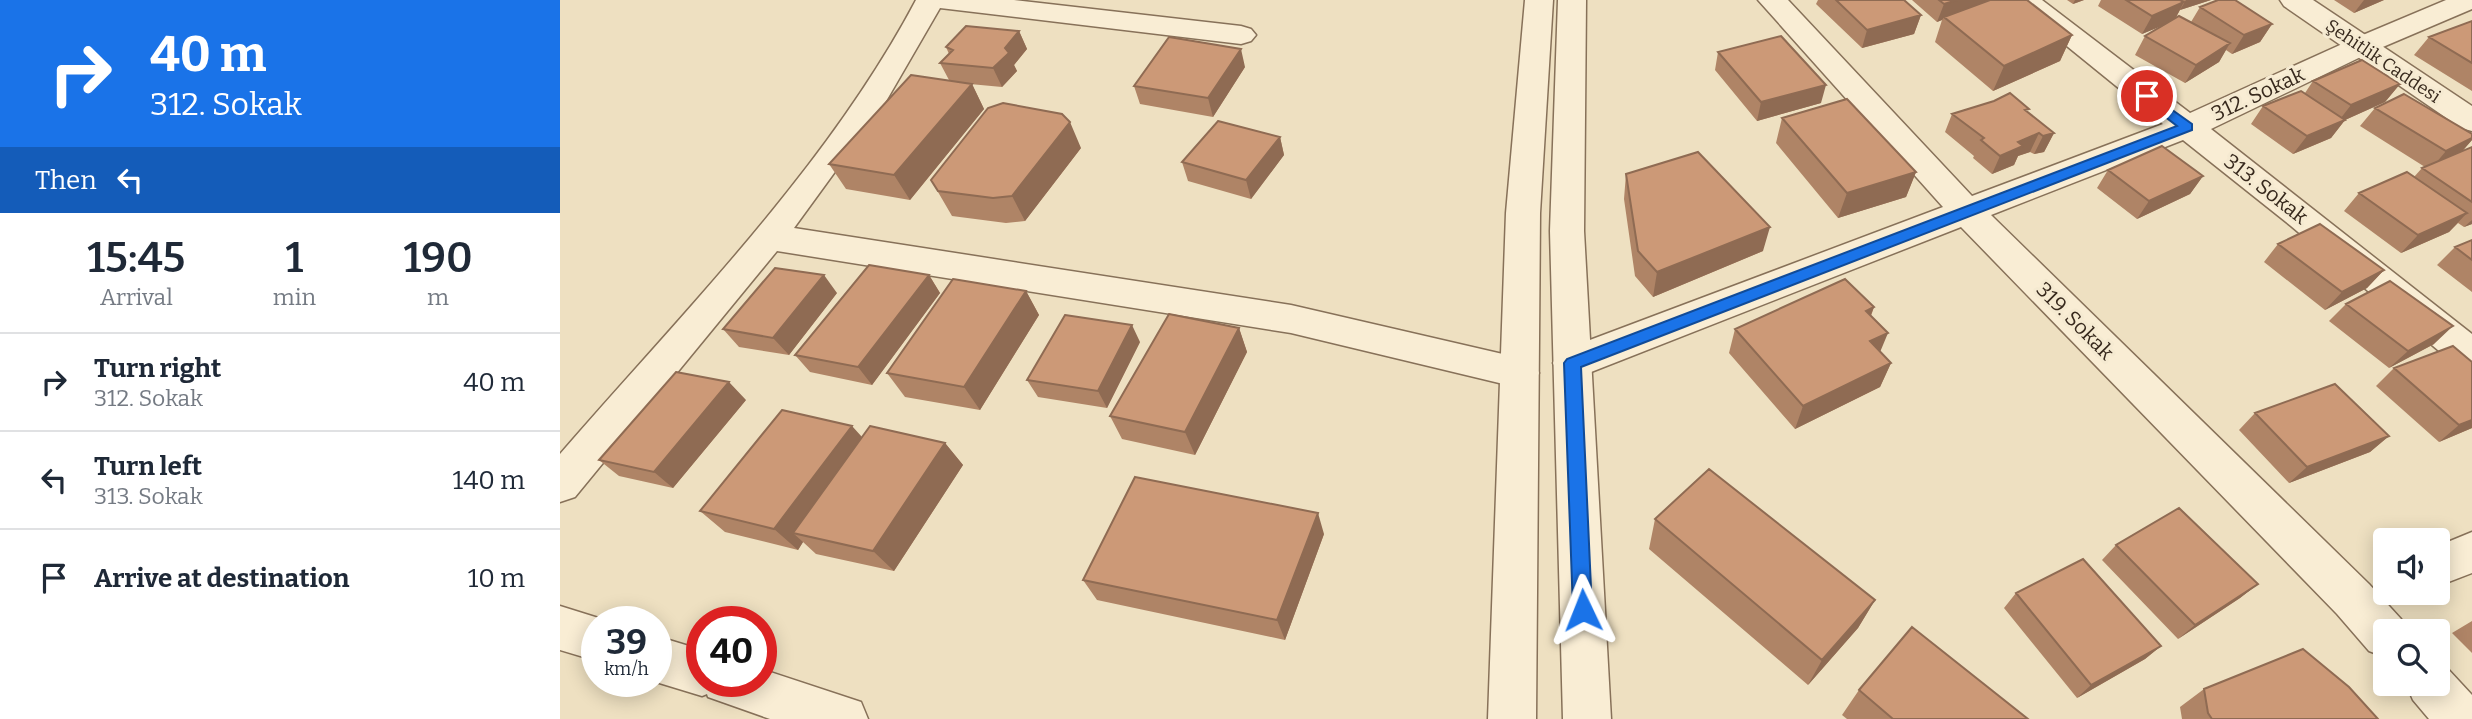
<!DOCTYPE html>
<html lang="en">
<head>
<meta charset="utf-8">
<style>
	body { margin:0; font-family:Bitter,serif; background:#f2f2f3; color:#1f2937; height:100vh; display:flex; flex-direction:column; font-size:26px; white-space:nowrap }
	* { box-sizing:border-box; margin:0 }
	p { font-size:23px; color:#747a83 }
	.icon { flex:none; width:38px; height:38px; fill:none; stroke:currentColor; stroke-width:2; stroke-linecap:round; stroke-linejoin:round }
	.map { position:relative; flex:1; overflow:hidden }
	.sheet { display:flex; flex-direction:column; background:#fff; width:560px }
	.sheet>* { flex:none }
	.top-card { background:#1a73e8; color:#fff; overflow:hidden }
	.fabs { position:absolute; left:1813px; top:528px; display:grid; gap:14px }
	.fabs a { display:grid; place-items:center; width:77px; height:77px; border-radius:7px; background:#fff; box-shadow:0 4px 18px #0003; font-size:35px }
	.speed { position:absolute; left:21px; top:606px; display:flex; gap:14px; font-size:35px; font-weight:700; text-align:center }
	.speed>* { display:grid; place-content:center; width:91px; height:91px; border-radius:50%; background:#fff; box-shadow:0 4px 18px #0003; line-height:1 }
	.speed small { font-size:18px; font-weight:400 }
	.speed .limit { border:10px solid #d22; background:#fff; color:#111 }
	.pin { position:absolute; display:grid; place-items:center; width:60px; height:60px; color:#fff; margin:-30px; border:4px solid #fff; border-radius:50%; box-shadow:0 2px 7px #0007 }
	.me { position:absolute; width:77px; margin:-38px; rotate:358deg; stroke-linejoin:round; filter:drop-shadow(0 0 5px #0008) }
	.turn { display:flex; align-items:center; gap:24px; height:147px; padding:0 35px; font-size:32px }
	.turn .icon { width:91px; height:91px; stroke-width:2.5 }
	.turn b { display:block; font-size:49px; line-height:60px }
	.then { display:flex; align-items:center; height:66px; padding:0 35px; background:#0003; gap:14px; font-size:26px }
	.eta { display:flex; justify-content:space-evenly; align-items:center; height:119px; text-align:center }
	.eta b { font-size:42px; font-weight:600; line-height:49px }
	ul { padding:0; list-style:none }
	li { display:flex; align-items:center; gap:21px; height:98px; padding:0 35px; border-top:2px solid #e0e1e3 }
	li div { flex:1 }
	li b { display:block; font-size:26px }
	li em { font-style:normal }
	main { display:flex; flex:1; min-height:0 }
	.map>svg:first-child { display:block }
</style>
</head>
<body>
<main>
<section class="sheet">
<div class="top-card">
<div class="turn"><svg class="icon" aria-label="right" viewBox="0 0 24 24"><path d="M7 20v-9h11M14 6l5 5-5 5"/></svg><div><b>40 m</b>312. Sokak</div></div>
<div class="then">Then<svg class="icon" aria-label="left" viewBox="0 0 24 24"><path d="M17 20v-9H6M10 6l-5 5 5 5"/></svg></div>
</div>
<div class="eta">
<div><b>15:45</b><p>Arrival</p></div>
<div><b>1</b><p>min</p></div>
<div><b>190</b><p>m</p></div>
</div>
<ul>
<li><svg class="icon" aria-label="right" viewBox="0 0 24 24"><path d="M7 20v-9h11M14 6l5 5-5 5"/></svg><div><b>Turn right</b><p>312. Sokak</p></div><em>40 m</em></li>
<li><svg class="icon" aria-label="left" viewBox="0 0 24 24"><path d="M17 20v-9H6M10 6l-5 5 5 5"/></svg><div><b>Turn left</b><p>313. Sokak</p></div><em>140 m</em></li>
<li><svg class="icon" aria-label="arrive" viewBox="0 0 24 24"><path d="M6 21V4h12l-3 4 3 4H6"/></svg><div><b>Arrive at destination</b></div><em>10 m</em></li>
</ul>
</section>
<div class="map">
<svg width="1912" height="719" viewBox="0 0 1912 719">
	<rect width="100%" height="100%" fill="#eee0c1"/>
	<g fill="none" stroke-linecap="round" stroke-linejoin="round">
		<defs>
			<path id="minor" d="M356,0H454L681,26L691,29L696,35L691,41L681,44L380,8L325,103L234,228L731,305L960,358L974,362L979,373L974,384L960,388L731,333L217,251L15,497L0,502V454C123,312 268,167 356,0Z
				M1198,0H1228L1412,196L1603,124L1450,0H1482L1630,113L1791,40L1886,0H1912V9L1811,52L1651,129L1912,334V371L1898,367L1731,226L1623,140L1431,215L1809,584L1841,619L1847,632H1825V657L1809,651L1777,614L1401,227L1026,374L1012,378L998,374L993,363L998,352L1383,207Z
				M1912,532V573L1878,586V546Z
				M1878,664L1887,668L1912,695V719H1869L1853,700L1846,684H1878Z"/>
			<path id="tertiary" d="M965,0H993L980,213L976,719H928L946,213Z
				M998,0H1026L1024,231L1051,719H1003L990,231Z
				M1720,0H1753L1912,106V131L1901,128L1724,6Z
				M0,606L48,621H37V661L0,650Z
				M96,636L142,650V681H201V669L301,702L308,719H210L148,697L147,694L142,696L96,682Z"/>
		</defs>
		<use href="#minor" stroke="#877159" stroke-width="3"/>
		<use href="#tertiary" stroke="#877159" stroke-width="3"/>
		<use href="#minor" fill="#f9edd4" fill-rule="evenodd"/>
		<use href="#tertiary" fill="#f9edd4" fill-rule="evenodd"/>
	</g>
	<path fill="#af8466" d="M1258,0H1344L1361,15L1354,34L1302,48L1256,4Z
		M1352,0H1467L1512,35L1500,61L1433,91L1375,42L1382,20L1377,22Z
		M1507,0H1524L1513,4Z
		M1541,0H1651L1620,10L1615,19L1631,22L1640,7L1712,24L1700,42L1672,54L1666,50L1659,62L1625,83L1575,55L1585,36L1605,24L1582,34L1538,6Z
		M1774,0H1824L1794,13Z
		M1912,21V91L1854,55L1869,37Z
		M459,31L467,49L454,65L457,71L442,87L410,84H412L424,109L350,200L286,189L269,164L389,80L380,63L389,54L386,47Z
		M1158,52L1261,103L1197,121L1155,70Z
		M685,67L653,117L580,104L574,86Z
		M1753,81L1840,84L1825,102L1785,120L1771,138L1733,154L1691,124L1703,106L1745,93Z
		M1815,108L1912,134V140L1902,151L1912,147V224L1904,227L1898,223L1889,232L1841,253L1784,211L1799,193L1854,177L1862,168L1865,167L1800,126Z
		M1392,114L1494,133L1484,152L1474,154L1470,152L1458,156L1454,165L1432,174L1413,158L1414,156L1385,132Z
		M1222,118L1356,172L1346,197L1278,218L1216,143Z
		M720,137L724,155L691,199L628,181L622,162Z
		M521,148L465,221L446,223L392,216L371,180Z
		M1548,170L1643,176L1630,194L1577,219L1537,188Z
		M1066,174L1203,251L1093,297L1075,276L1064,199Z
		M1912,240V292L1877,265L1895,247Z
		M1718,244L1824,270L1807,288L1765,310L1704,262Z
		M369,275L380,293L312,385L250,372L235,355Z
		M466,291L479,315L420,410L345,397L327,373Z
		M277,293L229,355L179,347L163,329Z
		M1786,304L1874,344L1829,368L1769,321Z
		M1314,307L1311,316L1320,352L1331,363L1320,387L1235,429L1169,353L1175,329Z
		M679,328L687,352L635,455L562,439L550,416Z
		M580,342L547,408L478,397L467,380Z
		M1912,362V428L1879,442L1816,386L1834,368Z
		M186,400L113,488L59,476L39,460Z
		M1695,413L1829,436L1810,452L1729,483L1679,430Z
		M302,437L385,443L403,465L334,571L256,554L243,542L238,550L165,532L140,511Z
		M1095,519L1315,600L1298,628L1248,685L1089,549Z
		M764,534L725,640L537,600L523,580Z
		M1556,545L1698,584L1680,598L1618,639L1542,560Z
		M1456,593L1601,646L1585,659L1517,698L1444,608Z
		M1912,621V653L1892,633Z
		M1644,689L1818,719H1622L1620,707Z
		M1299,690L1468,719H1287L1282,715Z"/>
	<path fill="#8f6b53" d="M1397,0H1438L1384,17L1382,20L1377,22L1384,4Z
		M1515,0H1524L1513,4Z
		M1626,0H1651L1620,10Z
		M1804,0H1824L1794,13Z
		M1624,2L1614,21L1582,34L1592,16Z
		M1361,15L1354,34L1302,48L1307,30Z
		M1712,24L1700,42L1672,54L1684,35Z
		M459,31L467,49L454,65L457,71L442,87L433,68L445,48Z
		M1512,35L1500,61L1433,91L1444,66Z
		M1670,43L1659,62L1625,83L1636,65Z
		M681,49L685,67L653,117L648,98Z
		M412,84L424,109L350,200L334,175Z
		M1840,84L1825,102L1785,120L1771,138L1733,154L1747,136L1777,123L1791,105Z
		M1266,85L1261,103L1197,121L1201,102Z
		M510,122L521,148L465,221L452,196Z
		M1479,133L1470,152L1458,156L1454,165L1432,174L1440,156L1458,142Z
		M1494,133L1484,152L1474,154L1483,136Z
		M720,137L724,155L691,199L686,180Z
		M1912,138V140L1899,155L1870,170L1886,151Z
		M1356,172L1346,197L1278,218L1287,193Z
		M1643,176L1630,194L1577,219L1589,201Z
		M1907,213L1889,232L1841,253L1858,235Z
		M1912,220V224L1904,227Z
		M1210,227L1203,251L1093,297L1097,272Z
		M1824,270L1807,288L1765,310L1782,292Z
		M264,275L277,293L229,355L213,338Z
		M369,275L380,293L312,385L298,367Z
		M466,291L479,315L420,410L404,387Z
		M1314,307L1304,332L1306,311Z
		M572,325L580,342L547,408L538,391Z
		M1893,326L1874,344L1829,368L1848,351Z
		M679,328L687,352L635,455L625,432Z
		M1328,333L1318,357L1310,341Z
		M1331,363L1320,387L1235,429L1243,406Z
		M169,382L186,400L113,488L94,472Z
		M1912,420V428L1879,442L1899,425Z
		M292,426L312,448L233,533L243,542L238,550L214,529Z
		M1829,436L1810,452L1729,483L1747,467Z
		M385,443L403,465L334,571L313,551Z
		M758,513L764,534L725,640L717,620Z
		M1698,584L1680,598L1618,639L1635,625Z
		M1315,600L1298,628L1248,685L1262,660Z
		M1601,646L1585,659L1517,698L1531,685Z"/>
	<path fill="#c97" stroke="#8f6b53" stroke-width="2" d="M1276,0H1344L1361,15L1307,30Z
		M1379,0H1397L1384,4Z
		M1430,0H1467L1512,35L1444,66L1384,17Z
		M1566,0H1620L1624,2L1592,16Z
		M1658,0H1675L1712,24L1684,35L1640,7Z
		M1619,16L1670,43L1636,65L1585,36Z
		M1912,21V63L1869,37Z
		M406,26L459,31L445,48L449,53L433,68L380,63L393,50L386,47Z
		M1221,36L1266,85L1201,102L1158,52Z
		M609,37L681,49L648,98L574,86Z
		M1802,60L1840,84L1791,105L1753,81Z
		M351,75L412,84L334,175L269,164Z
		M1741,91L1785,120L1747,136L1703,106Z
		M1450,93L1469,109L1465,110L1494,133L1483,136L1479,133L1458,142L1463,146L1440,156L1421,140L1424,138L1392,114L1434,101Z
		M1844,94L1912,134V138L1886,151L1815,108Z
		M1287,99L1356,172L1287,193L1222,118Z
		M443,103L502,114L510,122L452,196L433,198L378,191L371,180L428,108Z
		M658,121L720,137L686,180L622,162Z
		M1602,146L1643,176L1589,201L1548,170Z
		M1912,147V202L1862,168Z
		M1138,152L1210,227L1097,272L1078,251L1066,174Z
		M1847,172L1907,213L1858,235L1799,193Z
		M1760,224L1824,270L1782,292L1718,244Z
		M1912,240V260L1895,247Z
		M309,265L369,275L298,367L235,355Z
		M215,268L264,275L213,338L163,329Z
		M393,279L466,291L404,387L327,373Z
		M1285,279L1314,307L1306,311L1328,333L1310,341L1331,363L1243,406L1175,329Z
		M1830,281L1893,326L1848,351L1786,304Z
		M609,314L679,328L625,432L550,416Z
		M505,315L572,325L538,391L467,380Z
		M1893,346L1912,362V420L1899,425L1834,368Z
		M116,372L169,382L94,472L39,460Z
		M1775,384L1829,436L1747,467L1695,413Z
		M222,410L292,426L214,529L140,511Z
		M310,426L385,443L313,551L233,533Z
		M1149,469L1315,600L1262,660L1095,519Z
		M575,477L758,513L717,620L523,580Z
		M1619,508L1698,584L1635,625L1556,545Z
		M1523,559L1601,646L1531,685L1456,593Z
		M1352,627L1468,719H1333L1299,690Z
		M1743,649L1789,687L1818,719H1652L1648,713L1644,689Z"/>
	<path fill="#1a73e8" stroke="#114b97" stroke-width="2" d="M1587,92L1632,124V130L1021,367L1032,610L1029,616L1023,618L1016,616L1013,610L1004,363L1007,359L1617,126L1582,99V93Z"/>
	<g text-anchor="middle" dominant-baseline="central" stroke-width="6" stroke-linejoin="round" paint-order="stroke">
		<g font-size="18" fill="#37291d" stroke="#f5ead1">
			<text transform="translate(1823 61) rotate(34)">Şehitlik Caddesi</text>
		</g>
		<g font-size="21" fill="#37291d" stroke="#f5ead1">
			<text transform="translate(1698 94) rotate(-25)">312. Sokak</text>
			<text transform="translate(1706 189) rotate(38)">313. Sokak</text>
			<text transform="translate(1515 321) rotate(45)">319. Sokak</text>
		</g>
	</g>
</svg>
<div class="fabs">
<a><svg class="icon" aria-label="sound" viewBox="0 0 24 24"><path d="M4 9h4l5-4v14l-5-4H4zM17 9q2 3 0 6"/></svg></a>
<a><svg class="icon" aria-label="search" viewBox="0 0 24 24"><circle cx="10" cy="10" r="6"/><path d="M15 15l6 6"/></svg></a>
</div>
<div class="speed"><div>39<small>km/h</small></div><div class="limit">40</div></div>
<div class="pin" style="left:1587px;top:96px;background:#d93025"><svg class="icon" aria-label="arrive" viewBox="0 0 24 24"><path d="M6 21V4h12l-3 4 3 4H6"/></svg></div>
<svg class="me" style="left:1023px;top:610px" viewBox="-20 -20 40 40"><path d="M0-17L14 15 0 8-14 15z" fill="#1a73e8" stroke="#fff" stroke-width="4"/></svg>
</div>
</main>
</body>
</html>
